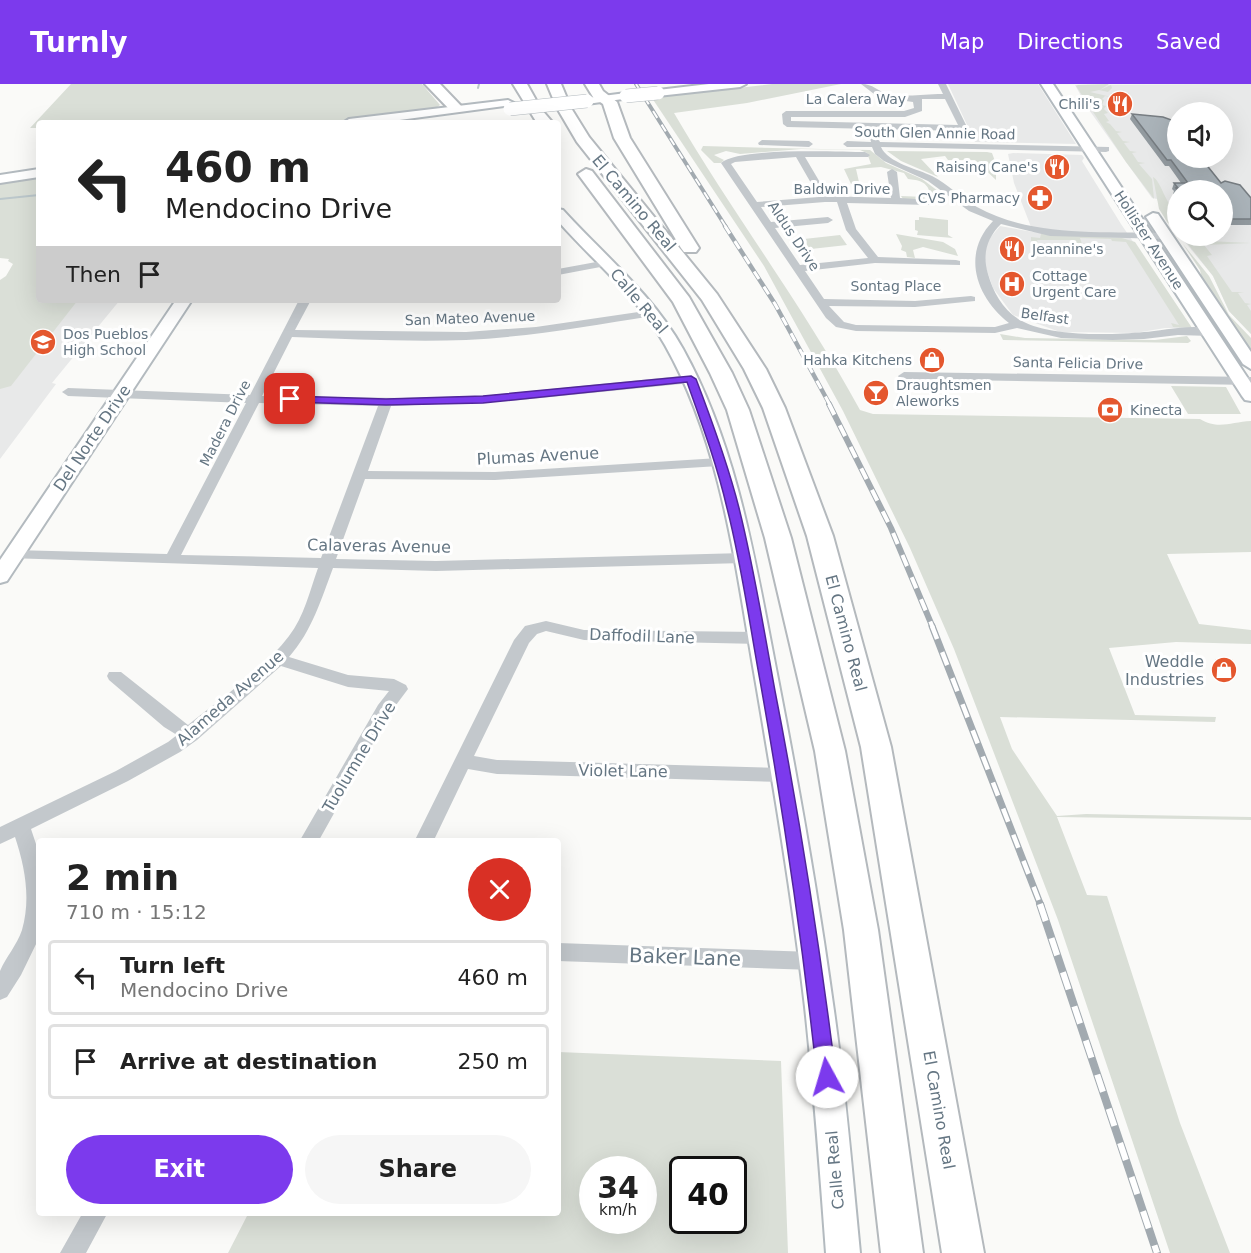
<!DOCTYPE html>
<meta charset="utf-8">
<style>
:root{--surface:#fff;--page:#f6f6f6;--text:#222;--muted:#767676;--line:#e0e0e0;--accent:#7c3aed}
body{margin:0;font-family:"DejaVu Sans",sans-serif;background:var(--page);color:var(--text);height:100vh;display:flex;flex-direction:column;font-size:22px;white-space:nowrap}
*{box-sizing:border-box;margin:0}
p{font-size:20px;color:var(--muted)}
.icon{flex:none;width:33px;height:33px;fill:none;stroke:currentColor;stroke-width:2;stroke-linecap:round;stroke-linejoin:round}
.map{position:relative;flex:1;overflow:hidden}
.panel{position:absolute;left:36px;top:754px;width:525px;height:378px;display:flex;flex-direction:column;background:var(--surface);border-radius:6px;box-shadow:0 6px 24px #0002}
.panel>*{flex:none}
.top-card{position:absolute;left:36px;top:36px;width:525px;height:183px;border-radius:6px;box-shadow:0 6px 24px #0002;background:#fff;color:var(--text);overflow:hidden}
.buttons{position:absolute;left:1167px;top:18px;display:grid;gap:12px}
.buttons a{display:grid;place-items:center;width:66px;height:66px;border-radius:50%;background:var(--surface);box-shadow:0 6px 24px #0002;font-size:30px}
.speed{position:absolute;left:579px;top:1072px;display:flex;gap:12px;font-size:30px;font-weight:700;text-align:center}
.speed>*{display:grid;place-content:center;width:78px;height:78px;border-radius:50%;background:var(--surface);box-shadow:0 6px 24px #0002;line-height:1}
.speed small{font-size:15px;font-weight:400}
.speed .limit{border:3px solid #111;border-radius:9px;background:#fff;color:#111}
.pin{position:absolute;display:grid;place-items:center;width:51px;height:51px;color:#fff;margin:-26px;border-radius:12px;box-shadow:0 3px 9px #0006}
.me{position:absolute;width:66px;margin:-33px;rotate:354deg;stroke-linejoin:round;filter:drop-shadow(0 0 4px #0008)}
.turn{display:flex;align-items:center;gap:21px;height:126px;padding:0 30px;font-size:27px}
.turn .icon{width:78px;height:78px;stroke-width:2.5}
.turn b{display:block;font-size:42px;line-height:51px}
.then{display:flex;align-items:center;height:57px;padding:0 30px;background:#0003;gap:12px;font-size:22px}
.round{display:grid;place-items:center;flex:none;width:63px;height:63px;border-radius:32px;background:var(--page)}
.summary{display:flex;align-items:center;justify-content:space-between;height:102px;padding:0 30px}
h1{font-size:36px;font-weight:800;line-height:45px}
.button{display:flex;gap:12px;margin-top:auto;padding:12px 30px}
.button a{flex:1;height:69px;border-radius:36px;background:var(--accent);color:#fff;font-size:24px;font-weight:800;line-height:69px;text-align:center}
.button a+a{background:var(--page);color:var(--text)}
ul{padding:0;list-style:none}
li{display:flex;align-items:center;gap:18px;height:75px;margin:0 12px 9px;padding:0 18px;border:3px solid var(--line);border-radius:6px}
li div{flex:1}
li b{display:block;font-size:22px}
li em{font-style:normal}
header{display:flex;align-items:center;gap:36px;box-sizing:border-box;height:84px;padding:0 30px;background:var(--accent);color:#fff}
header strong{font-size:28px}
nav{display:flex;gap:33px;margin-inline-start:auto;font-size:21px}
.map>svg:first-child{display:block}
.built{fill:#e8e9e9;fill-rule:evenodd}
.green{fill:#dadfd7;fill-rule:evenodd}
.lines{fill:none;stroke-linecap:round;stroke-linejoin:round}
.stream{stroke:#bbc7cb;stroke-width:2}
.secondary-casing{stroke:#b3babf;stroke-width:4}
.highway-casing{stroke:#b4b9bd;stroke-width:4}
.street{fill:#c3c8cc;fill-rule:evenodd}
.secondary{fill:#fff;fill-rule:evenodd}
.highway{fill:#fff;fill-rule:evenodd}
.rail-far4-casing{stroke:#a2aab0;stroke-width:4}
.rail-far3-casing{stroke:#a2aab0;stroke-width:4.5}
.rail-far2-casing{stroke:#a2aab0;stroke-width:6}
.rail-far1-casing{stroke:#a2aab0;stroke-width:7}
.rail-casing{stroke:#a2aab0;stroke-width:8}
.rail-far4{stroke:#fff;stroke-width:2;stroke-dasharray:8;stroke-linecap:butt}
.rail-far3{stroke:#fff;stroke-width:3;stroke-dasharray:9;stroke-linecap:butt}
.rail-far2{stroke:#fff;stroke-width:4;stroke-dasharray:12;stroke-linecap:butt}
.rail-far1{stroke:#fff;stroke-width:4.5;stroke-dasharray:14;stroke-linecap:butt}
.rail{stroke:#fff;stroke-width:6;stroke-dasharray:18;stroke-linecap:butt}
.secondary-bridge-casing{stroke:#b3babf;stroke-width:14;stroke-linecap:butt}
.secondary-bridge{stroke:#fff;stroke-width:13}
.wall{fill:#929a9f}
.shaded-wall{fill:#777d82}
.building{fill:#aab3b9;stroke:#777d82;stroke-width:1.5}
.route{fill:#7c3aed;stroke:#51269a;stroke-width:1.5}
.labels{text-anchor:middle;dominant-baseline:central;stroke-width:6;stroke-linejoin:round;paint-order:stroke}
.far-street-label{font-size:14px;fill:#657683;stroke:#fff}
.far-poi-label{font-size:14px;fill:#657683;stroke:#fff;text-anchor:start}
.street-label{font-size:16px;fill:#657683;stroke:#fff}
.poi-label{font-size:16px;fill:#657683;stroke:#fff;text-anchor:end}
.near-street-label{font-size:20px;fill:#657683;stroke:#fff}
</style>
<header>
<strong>Turnly</strong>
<nav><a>Map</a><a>Directions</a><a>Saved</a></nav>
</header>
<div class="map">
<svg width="1251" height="1169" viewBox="0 0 1251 1169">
<rect width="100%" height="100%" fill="#fafaf8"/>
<path class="built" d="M948,0H1038L1076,60L975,58Z
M1215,0H1251V250L1229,227L1213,192L1180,152H1222V106H1178L1177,149L1166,137L1157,115L1152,114L1126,78L1087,23L1075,1ZM1178,28H1222V74H1178Z
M1013,69L1082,71L1084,74L1082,77L1121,140L1192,244H1165L1135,249L1060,248L1013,231L993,204L986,184L984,167L990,154L1000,142L1033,148L1014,99L1008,70Z
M0,208L39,216H120L52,299L56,300L0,375Z"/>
<path class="green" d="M71,0H422L440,21L435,25L338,39H39V44H30Z
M772,0H841L747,19L674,29C733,130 804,223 860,326L873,330L1200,335C1218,346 1231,338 1251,337V468L1167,470L1199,540L1251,546V560L1176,558L1109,564L1135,631L1216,633L1215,638L1000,633L1012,665L1057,732L1086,730L1251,733V736L1057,733L1087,811L1107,812L1180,1039L1230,1169H1170L1058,836L954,565L910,464L843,327L764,182L652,14Z
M1109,0L1100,6L1111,1L1112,4L1108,8L1099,6L1090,8L1120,15L1105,12L1102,15L1104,16L1102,21L1106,22L1104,25L1108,29L1104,30L1109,37L1106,38L1110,40L1116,47L1122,48L1117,49L1123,57L1130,58L1124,59L1130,67L1137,68L1132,69L1138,78L1145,79L1139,80L1152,95L1154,115L1126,78L1076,2L1078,1H1075Z
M703,62L773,64L870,66L886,79L922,95L942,110L927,115H903L901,112L926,113L930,109C927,97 918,96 908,95L904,89L881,83L856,85L859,98L851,100L844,85L871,80L867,69L860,66L801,65L740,70L726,67L714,71L724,76L721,79H714L701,66Z
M887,67L987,68L992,69L996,80V96L975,76H948L945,72L921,75L938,93L901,77Z
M39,93V216H78L11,302L0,305V196L6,192L13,180L8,177L9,175L0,174V98Z
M1153,93C1161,97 1165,119 1177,130V140L1168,139L1159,125Z
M919,133L948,136V151L953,154L917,151L918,147L915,146V136H919Z
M896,150L943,158L955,165L958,172L923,163L913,166L915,174L907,173L906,168L901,166L902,162Z
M1041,150L1122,154L1135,158L1192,244L1173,243L1171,239L1179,241L1126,158L1112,157L1111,155L1080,154L1082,160H1075L1073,156H1037L1038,159L1031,157V153L1040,154Z
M840,151L847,161L802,166L795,156Z
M1207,157L1251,159L1204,161L1212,171L1207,172L1232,208H1244L1238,209L1245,219L1251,220L1247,221L1251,227V250L1229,227L1213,192L1187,159Z
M1183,160L1209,192L1229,231L1251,254V266L1202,195L1200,186Z
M1000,250L1025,254L1155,256L1187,252L1191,257L1188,259L1003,256Z
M1171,302L1226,303L1241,330H1188Z
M558,968L781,977L788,1169H228L248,1130H558ZM592,1086H644V1137H592ZM682,1086H734V1137H682Z"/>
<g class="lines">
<path class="stream" d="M478,4L479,0
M0,115L39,111"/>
<g class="secondary-casing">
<path id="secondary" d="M709,0H746L740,3L658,12L652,9L658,6Z
M1041,0H1053L1251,299V317L1245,316L1242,312Z
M626,9L630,10V14L587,20L581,17L587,14Z
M508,16L514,19L512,21L377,39H343L349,35Z
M39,85V93L0,99V91Z
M558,125L563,126C604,171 653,211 683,265C739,366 756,483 778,595C799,703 818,811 833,920C845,1002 852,1086 860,1169H826C820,1087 814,1005 805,923C792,811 773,699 754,588C735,478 721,360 665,261C638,213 594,178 558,137Z
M1153,129L1158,130L1251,268V285L1243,280L1146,133Z
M176,216H192L7,497L0,499V476Z"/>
</g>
<g class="highway-casing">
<path id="highway" d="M425,0H440L463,24L461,27H451Z
M513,0H527L541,25L553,39H537Z
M547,0H561L571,24L589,53L717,210L766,285L785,324L833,452L891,663L984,1169H942L861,663L807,452L763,324L744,285L702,216L577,58L557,24Z
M585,0H599L603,7L617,18L630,54L699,164L696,168H684L681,164L614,54L603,20L593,13Z
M586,85L592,87L689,213L732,289L749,326L791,454L845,667L878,846L923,1169H881L844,846L815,667L765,454L727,326L710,289L673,218L578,90Z"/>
</g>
<path class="street" d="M861,0C874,0 876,7 887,9C908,14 921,10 943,10L938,0H946L967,43L962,47L787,43L783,40L782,30L786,27H904L914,24L913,18L878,13ZM922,15H945L958,41L791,37V33H905L922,27Z
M874,51L877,52L880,58L1109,63V67L1106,68L881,63C888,79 918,85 932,92C948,100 961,114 977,123C1033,154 1103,147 1165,149L1170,152L1165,155L1050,152L1001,140C987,154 982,170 988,190C993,208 1004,228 1022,237C1051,253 1111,251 1144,248C1161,247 1203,237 1216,248L1210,252L1178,251L1144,255L1112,256L1061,254L1017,244L995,249L856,247L836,243L826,234L721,79C739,63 838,68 865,68L870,71L868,73H805L828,112L891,114L887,88L892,85L897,88L900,114L932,116V120L929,121L847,119L856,145L878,173L956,176L960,177V181L875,179L805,187L824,215L915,217L971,212L975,213V217L915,223L829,222L844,238L856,241L995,243L1009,239C976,213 961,170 993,137L969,127L928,97L884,77L875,70L872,63H847L843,60L847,57L871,58L870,54ZM796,73L819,113L757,118L731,80L735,78ZM825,118H837L846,146L868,174L800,181L775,144L828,139L833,136L828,133L771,138L761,123Z
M762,56L809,57L813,60L809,63L759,61L758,59Z
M607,176L612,179L611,181L558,191V185Z
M299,216H311L295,246L466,248L536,243L652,226L658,229L652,232C590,242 528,253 466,256C408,258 350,255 292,253L262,312L402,314L480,312L691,291L697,295L691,299L511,317L391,322L368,387L495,388L719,374L726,378L719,382L495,396L365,395L336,475L436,477L744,469L751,474L744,479L436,487L333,484C321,516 312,547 289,573L348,591L394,595L406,601L408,605L390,629L318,758H299L378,621L389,607L348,603L281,582L197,656L180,668L128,697L31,745L39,769V854L21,891L7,913L0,916C0,907 0,895 0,887C6,873 17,861 22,846C31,815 25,783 15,753L0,760V743L116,687L168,658L177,651L164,643L109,596L107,592L109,588H121L188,641C220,615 265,584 289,552C304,533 310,506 318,484L8,474L6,471L8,468L13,466L167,470L246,319L68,312L62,308L68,304L250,311ZM259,319L378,322L321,474L181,471Z
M904,288L1251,293V301L900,295L898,292Z
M546,537L584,546L759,548L765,550L767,554L765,558L759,560L584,556L546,547L537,550L529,559L474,672L497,676L784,684L790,686L793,691L790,696L784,698L497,690L468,685L433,758H414L514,556L525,542Z
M558,859L813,868L820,871L823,877L820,883L813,886L558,877Z
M82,1130H107L86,1169H60Z"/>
<use href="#secondary" class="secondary"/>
<use href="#highway" class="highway"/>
<g class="rail-far4-casing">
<path id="rail-far4" d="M636,0L726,143"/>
</g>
<g class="rail-far3-casing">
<path id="rail-far3" d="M725,142L775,220L830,321"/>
</g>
<g class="rail-far2-casing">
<path id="rail-far2" d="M829,320L891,444L933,544"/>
</g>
<g class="rail-far1-casing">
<path id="rail-far1" d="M932,542L1041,822"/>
</g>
<g class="rail-casing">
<path id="rail" d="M1040,820L1157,1169"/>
</g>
<use href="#rail-far4" class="rail-far4"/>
<use href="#rail-far3" class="rail-far3"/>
<use href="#rail-far2" class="rail-far2"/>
<use href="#rail-far1" class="rail-far1"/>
<use href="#rail" class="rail"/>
<g class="secondary-bridge-casing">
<path id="secondary-bridge" d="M626,12L658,9
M510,25L587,17"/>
</g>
<use href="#secondary-bridge" class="secondary-bridge"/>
</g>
<path class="wall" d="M1132,30L1178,74H1210L1204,77L1221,99L1251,114V141H1222V106H1178V115L1173,110L1174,107L1172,105L1174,99H1181L1169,82H1165L1130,35Z"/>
<path class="shaded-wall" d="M1202,74H1210L1199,80Z"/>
<path class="building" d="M1132,30L1163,33L1177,38L1178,74H1202H1201L1221,99L1225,97L1240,101L1251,114V135H1222V106L1178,107L1176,104H1178L1174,99H1188L1171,76H1167Z"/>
<path class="route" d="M691,292L696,295C712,337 728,380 739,424C754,484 764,546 775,607C800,735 820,864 836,993L833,1000L827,1002L820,1000L817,993C803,862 784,732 761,602C750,543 742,482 727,424C717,381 702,340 687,298L483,319L386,321L290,318L285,315L290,312L386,315L483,312Z"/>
<defs>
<g id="restaurant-disc" transform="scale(1.35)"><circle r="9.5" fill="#e4572e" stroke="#fff"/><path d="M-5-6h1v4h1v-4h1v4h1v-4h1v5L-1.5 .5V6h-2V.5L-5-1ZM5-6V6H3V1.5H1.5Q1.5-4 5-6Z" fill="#fff"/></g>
<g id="pharmacy-disc" transform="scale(1.35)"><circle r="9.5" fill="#e4572e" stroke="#fff"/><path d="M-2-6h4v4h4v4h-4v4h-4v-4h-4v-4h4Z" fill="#fff"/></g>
<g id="hospital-disc" transform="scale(1.35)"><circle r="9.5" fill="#e4572e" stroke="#fff"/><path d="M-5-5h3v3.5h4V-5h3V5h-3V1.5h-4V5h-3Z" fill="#fff"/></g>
<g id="school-disc" transform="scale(1.35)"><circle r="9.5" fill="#e4572e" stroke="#fff"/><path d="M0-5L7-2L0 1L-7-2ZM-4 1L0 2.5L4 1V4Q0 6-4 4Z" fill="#fff"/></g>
<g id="shop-disc" transform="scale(1.35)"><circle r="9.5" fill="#e4572e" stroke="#fff"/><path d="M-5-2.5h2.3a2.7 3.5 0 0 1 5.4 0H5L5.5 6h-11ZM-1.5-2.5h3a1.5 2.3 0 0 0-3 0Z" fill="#fff"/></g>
<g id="bar-disc" transform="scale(1.35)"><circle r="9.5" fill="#e4572e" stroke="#fff"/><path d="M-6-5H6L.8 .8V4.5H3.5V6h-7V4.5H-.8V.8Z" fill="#fff"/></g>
<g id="bank-disc" transform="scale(1.35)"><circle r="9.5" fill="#e4572e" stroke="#fff"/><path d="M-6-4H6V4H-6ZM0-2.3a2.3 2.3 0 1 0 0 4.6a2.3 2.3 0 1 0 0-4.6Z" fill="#fff"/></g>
</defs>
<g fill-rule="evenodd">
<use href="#restaurant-disc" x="1120" y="20"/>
<use href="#restaurant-disc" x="1057" y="83"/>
<use href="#pharmacy-disc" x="1040" y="114"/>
<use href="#restaurant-disc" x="1012" y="165"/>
<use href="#hospital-disc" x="1012" y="200"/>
<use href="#school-disc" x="43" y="258"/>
<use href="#shop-disc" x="932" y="276"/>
<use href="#bar-disc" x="876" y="309"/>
<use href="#bank-disc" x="1110" y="326"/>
<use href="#shop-disc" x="1224" y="586"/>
</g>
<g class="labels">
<g class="far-street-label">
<text x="856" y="15">La Calera Way</text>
<text transform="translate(935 49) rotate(1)">South Glen Annie Road</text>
<text x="842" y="105">Baldwin Drive</text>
<text transform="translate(794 152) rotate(56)">Aldus Drive</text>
<text transform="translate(1149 156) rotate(57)">Hollister Avenue</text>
<text x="896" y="202">Sontag Place</text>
<text transform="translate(1045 232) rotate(8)">Belfast</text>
<text transform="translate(470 234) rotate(-2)">San Mateo Avenue</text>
<text transform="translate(1078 279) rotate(1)">Santa Felicia Drive</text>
<text transform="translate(225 339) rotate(-63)">Madera Drive</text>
</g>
<g class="far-poi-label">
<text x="1100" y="20" text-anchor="end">Chili's</text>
<text x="1038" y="83" text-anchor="end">Raising Cane's</text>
<text x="1020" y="114" text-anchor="end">CVS Pharmacy</text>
<text x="1032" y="165">Jeannine's</text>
<text x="1032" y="192">Cottage<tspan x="1032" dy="16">Urgent Care</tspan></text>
<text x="63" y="250">Dos Pueblos<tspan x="63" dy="16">High School</tspan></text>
<text x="912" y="276" text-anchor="end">Hahka Kitchens</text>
<text x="896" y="301">Draughtsmen<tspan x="896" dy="16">Aleworks</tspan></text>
<text x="1130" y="326">Kinecta</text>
</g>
<g class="street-label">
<text transform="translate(634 119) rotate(50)">El Camino Real</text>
<text transform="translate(639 217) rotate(50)">Calle Real</text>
<text transform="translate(92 354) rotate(-56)">Del Norte Drive</text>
<text transform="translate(538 372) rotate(-3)">Plumas Avenue</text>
<text transform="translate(379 462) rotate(1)">Calaveras Avenue</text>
<text transform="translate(846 549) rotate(75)">El Camino Real</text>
<text transform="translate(642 552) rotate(2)">Daffodil Lane</text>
<text transform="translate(230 614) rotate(-41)">Alameda Avenue</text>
<text transform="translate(359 673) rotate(-59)">Tuolumne Drive</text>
<text transform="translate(623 687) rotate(1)">Violet Lane</text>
<text transform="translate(939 1026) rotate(80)">El Camino Real</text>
<text transform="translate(835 1086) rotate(-95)">Calle Real</text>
</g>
<g class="poi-label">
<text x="1204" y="577">Weddle<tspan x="1204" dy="18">Industries</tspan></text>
</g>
<g class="near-street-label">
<text transform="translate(685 873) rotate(2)">Baker Lane</text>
</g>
</g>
</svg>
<div class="buttons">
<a><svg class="icon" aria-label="sound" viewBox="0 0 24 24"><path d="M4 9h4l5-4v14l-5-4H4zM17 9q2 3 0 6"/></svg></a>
<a><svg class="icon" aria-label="search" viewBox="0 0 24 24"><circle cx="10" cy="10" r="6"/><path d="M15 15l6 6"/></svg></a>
</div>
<div class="speed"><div>34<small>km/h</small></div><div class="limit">40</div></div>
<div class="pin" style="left:290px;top:315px;background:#d93025"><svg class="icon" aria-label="arrive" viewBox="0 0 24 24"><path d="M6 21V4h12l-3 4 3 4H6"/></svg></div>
<svg class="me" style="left:827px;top:993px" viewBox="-20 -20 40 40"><circle r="19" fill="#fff"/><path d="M0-13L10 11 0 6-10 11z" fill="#7c3aed"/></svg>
<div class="top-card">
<div class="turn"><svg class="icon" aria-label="left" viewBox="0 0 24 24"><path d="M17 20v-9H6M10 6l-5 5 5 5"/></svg><div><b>460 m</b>Mendocino Drive</div></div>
<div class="then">Then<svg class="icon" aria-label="arrive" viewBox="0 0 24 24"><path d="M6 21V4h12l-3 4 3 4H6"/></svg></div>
</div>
<section class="panel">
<div class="summary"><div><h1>2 min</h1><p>710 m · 15:12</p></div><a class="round" style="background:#d93025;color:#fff"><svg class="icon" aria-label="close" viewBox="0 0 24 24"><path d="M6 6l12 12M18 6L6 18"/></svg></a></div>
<ul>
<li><svg class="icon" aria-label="left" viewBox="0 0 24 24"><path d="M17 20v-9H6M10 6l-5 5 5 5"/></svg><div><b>Turn left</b><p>Mendocino Drive</p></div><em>460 m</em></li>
<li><svg class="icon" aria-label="arrive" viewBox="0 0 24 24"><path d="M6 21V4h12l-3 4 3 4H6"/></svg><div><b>Arrive at destination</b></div><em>250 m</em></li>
</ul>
<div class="button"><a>Exit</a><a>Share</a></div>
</section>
</div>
